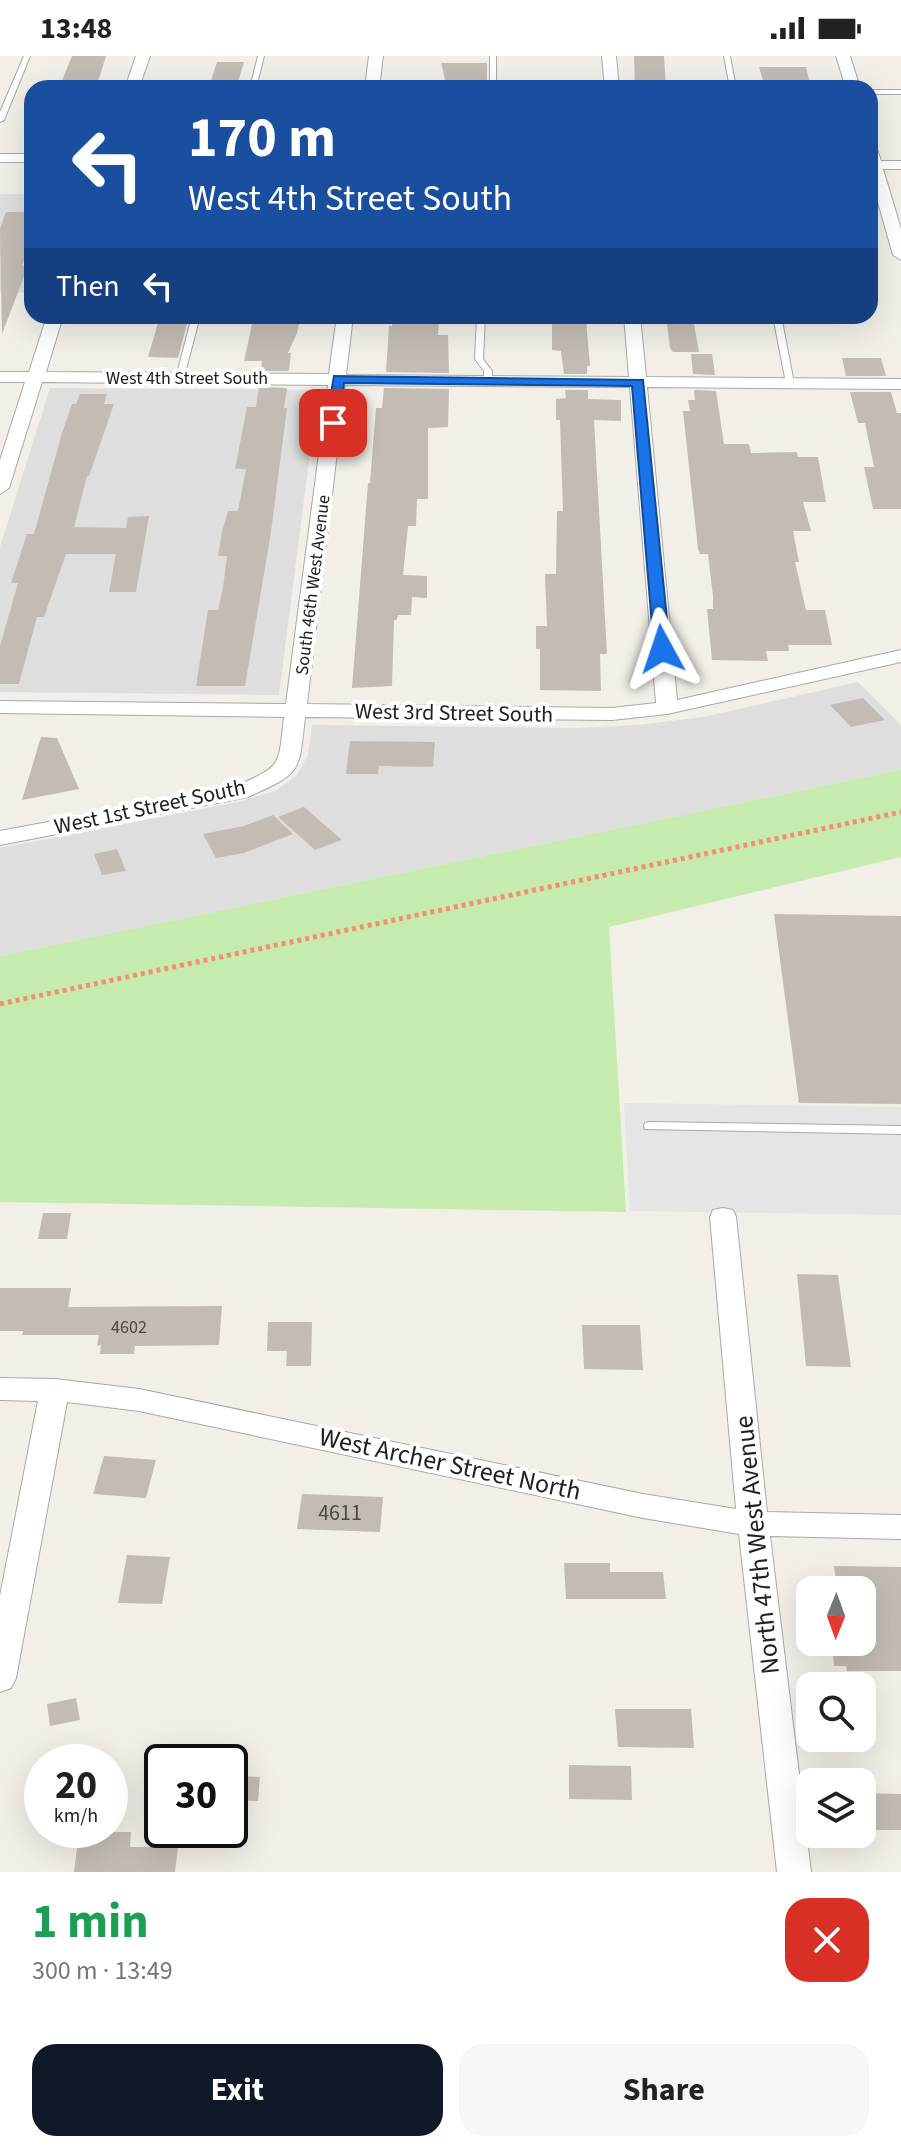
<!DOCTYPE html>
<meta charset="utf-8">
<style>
:root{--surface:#fff;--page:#f6f6f6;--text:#222;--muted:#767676;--accent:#111827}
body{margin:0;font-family:"Source Sans 3",sans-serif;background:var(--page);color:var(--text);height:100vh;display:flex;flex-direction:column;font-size:30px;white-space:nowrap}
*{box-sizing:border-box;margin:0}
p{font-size:26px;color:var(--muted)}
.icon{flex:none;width:44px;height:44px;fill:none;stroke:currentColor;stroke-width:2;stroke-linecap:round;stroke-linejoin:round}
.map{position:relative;height:1816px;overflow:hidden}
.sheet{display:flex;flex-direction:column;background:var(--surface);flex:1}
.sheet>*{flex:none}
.guide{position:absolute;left:24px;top:24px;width:854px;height:244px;border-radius:24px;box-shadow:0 8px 32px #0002;background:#1a4fa0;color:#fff;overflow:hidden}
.needle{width:52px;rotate:181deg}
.tools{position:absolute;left:796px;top:1520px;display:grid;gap:16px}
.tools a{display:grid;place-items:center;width:80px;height:80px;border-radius:16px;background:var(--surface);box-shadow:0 8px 32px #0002;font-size:40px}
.speed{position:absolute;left:24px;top:1688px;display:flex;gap:16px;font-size:40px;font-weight:700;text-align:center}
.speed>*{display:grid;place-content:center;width:104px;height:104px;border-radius:50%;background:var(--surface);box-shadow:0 8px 32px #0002;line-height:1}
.speed small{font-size:20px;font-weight:400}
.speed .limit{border:4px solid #111;border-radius:12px;background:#fff;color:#111}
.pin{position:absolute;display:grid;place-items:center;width:68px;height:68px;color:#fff;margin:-34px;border-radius:16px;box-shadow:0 4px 12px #0006}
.me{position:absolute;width:88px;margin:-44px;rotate:355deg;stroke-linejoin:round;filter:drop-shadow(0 0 6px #0008)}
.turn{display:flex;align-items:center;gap:28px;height:168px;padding:0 32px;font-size:36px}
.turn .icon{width:104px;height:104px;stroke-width:2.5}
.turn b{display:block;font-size:56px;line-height:68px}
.then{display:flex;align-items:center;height:76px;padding:0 32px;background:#0003;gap:16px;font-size:30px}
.round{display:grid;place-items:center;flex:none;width:84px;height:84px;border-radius:24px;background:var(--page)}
.headline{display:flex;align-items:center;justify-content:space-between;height:136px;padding:0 32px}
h1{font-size:48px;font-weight:700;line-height:60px;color:#1e9e55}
.primary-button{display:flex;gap:16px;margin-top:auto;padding:16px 32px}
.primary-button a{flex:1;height:92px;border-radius:24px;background:var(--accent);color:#fff;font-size:32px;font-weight:700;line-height:92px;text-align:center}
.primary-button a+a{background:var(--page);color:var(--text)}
.status{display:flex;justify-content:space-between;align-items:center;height:56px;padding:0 40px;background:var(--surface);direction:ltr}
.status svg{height:22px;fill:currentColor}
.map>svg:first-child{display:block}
.residential{fill:#dfdede}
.grass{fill:#c6ebae}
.parking{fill:#e5e5e5}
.building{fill:#c2bcb4}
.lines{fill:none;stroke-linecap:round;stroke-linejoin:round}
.service-casing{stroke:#a8a8a8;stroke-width:2}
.minor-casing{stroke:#a8a8a8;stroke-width:2}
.path{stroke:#fa8c70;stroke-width:5;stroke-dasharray:4 4;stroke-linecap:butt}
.service{fill:#fff;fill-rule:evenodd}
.minor{fill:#fff;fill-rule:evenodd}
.route{fill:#1a73e8;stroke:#114b97;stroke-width:2}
.labels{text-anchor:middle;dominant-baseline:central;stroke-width:8;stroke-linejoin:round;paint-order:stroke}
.far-street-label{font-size:18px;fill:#212121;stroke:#fff}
.number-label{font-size:18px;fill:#494846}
.street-label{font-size:22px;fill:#212121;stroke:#fff}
.near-number-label{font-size:22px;fill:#494846}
.near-street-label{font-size:26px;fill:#212121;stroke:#fff}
</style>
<div class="status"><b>13:48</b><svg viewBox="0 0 49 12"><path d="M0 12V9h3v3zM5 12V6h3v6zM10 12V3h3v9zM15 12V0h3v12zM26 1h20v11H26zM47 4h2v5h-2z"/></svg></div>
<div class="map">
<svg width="901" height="1816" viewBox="0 0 901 1816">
<rect width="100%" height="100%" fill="#f1efe8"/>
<path class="residential" d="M0,138H32V237L0,236Z
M50,332L318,334L279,639L0,636V491Z
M858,626L901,669V714L0,900V792L238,746L275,735L296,720L308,699L312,669L577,672L638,669L703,661Z"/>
<path class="grass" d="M901,714V801L609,871L626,1156L0,1146V900Z"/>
<path class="parking" d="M624,1047L901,1051V1159L630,1155Z"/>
<path class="building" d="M72,0H106L96,32H59Z
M634,0H664L666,32H635Z
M217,6H244L237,29L210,28Z
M441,7H487V32H447Z
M759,11H806L811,32H765Z
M6,156H32V183L22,210H28L2,278L0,173Z
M160,260H189L178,302L148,301Z
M261,260H295L294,263H300L297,277L288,297H291L289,315H261L262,305H244L253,264H260Z
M393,262L439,263L438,279H448L449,317L386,316L389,270H392Z
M552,264H586L590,310H587V318H564L561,295L552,294Z
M667,268H694L699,296H673L670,292Z
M691,298H712L715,319L693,318Z
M842,302H881L886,320H846Z
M259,331L287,332L284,352H287L271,476L245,630H196L208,554H218L223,532L227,500H218L222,476L228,455H238L246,413H235L247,351H256Z
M384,332L449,333L448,371L428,372V443H417L416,470H408L403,519L427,520V542L412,541L411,559H398L397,564H394L392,630L352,632L368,427H370L376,352H382Z
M565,334H588V343L621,344V365L594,364L607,598H600L601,635L540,634V593H536V570H547L545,518H556L557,455H563L560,364H556V343L566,342Z
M694,334L716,335L724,388H749L751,397L797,396L798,401H818L826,446H803L811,475H793L799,506H795L806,554H825L832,589H788L789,595H766L768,605L712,604L707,553H713V540L708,498H700L698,493L683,355H690L688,344H695Z
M850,336H891L897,357H901V453H873L864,411H874L865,367H858Z
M80,338H107L104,348H114L89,420H87L74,471L126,472L128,461L149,460L136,536H109L116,498H66L44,561H37L19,628H0V590L18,527H11L27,478H34L62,377L72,348H76Z
M863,642L885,664L851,671L830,649Z
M41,681L57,682L79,733L22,744Z
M350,685L435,686L433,711L379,710L378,718H346Z
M304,751L342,784L315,794L278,761Z
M273,759L293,778L244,797L216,802L203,778L244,770Z
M117,793L126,815L102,819L94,798Z
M774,858L901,860V1048L799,1047Z
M43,1157H71L67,1183H38Z
M797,1218L838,1219L851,1311L806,1310Z
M0,1232H71L68,1251L222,1250L219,1289L135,1290L134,1298H100L101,1289L97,1290L99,1279H22L23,1275H0Z
M268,1266H312L311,1310H286L287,1295H267Z
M582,1269H640L643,1314L584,1313Z
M104,1400L156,1404L146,1442L93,1438Z
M302,1438L383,1441L380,1476L297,1473Z
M127,1499L170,1501L162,1548L118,1547Z
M564,1507H610V1516H663L666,1543H566Z
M834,1510L901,1511V1615H847L846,1610H834L832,1586H862V1534H837Z
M76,1642L80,1664L50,1670L47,1648Z
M615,1653H691L694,1692L618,1691Z
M569,1709L631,1710L632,1744L569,1743Z
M230,1720L260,1721L258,1745L230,1744Z
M862,1737L901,1738V1774H862Z
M79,1776H131L130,1791H178L175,1816H74Z"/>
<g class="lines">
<g class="service-casing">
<path id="service" d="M24,0H30L4,64L0,66V56Z
M258,0H264L256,32H250Z
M490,0H496V32H490Z
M724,0H730L736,32H730Z
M870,34H901V38H870Z
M192,260H200L184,321L180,324L176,321Z
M477,260H485L483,303L492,315V325L488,328L484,325V315L475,303Z
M773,260H781L794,327L793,329L786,327Z
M650,1066L901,1070V1078L645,1073L644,1070L645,1067Z"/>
</g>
<g class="minor-casing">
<path id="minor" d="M136,0H150L139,32H125Z
M369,0H383L379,32H365Z
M602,0H616L619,32H605Z
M836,0H850L860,32H846Z
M870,89L877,93L881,105H901V113H883L901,173V204L893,199L870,118Z
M0,98H32V106H0Z
M47,260H63L46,316L329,318L337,260H353L346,319L629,321L624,260H640L646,321L901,323V333L647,331L677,644L901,594V606L667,658L612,664L305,661C299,718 301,717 248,741L0,789V775L234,731C283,709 278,712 284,661L0,657V645L286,648L328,329L42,326L9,432L0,438V404L25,326H0V316H29ZM345,329L630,331L656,647L612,652L307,648Z
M723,1152L733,1154L736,1161L767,1456L901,1459V1483L770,1480L811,1816H777L739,1478L643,1462L139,1355L67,1346L16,1622L11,1632L0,1636V1540L38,1345L0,1344V1322L55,1323L139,1333L643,1438L736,1453L710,1161L713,1154Z"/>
</g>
<path class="path" d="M0,948L901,756"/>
<use href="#service" class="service"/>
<use href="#minor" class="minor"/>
</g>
<path class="route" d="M334,320L643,324L670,593L667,596L662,598L654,593L632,330L344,327L340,367L333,371L326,367Z"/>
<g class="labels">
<g class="far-street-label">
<text x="187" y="322">West 4th Street South</text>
<text transform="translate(313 529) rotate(-83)">South 46th West Avenue</text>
</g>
<g class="number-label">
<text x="129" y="1271">4602</text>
</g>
<g class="street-label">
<text transform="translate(454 657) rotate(1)">West 3rd Street South</text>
<text transform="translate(150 751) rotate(-12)">West 1st Street South</text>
</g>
<g class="near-number-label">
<text x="340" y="1457">4611</text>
</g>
<g class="near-street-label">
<text transform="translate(450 1408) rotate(12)">West Archer Street North</text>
<text transform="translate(757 1489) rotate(-96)">North 47th West Avenue</text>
</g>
</g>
</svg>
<div class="tools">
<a><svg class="needle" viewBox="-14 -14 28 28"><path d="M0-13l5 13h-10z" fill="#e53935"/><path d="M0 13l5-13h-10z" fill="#767676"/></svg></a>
<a><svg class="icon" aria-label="search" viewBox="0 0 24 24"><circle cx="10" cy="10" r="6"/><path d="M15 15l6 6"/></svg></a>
<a><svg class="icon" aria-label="layers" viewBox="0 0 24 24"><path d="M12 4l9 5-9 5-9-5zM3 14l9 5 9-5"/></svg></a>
</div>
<div class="speed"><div>20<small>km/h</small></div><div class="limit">30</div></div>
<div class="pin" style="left:333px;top:367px;background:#d93025"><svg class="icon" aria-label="arrive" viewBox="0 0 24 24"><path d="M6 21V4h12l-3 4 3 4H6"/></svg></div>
<svg class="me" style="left:662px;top:593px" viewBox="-20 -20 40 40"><path d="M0-17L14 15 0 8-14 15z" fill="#1a73e8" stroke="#fff" stroke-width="4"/></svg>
<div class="guide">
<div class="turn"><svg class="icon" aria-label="left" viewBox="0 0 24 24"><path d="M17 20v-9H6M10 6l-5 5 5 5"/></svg><div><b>170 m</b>West 4th Street South</div></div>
<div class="then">Then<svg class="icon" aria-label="left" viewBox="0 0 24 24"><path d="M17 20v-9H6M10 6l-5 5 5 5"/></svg></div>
</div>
</div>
<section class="sheet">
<div class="headline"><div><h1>1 min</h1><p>300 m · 13:49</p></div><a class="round" style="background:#d93025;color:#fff"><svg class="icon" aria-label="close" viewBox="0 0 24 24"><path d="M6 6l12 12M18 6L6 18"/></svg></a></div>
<div class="primary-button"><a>Exit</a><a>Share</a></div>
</section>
